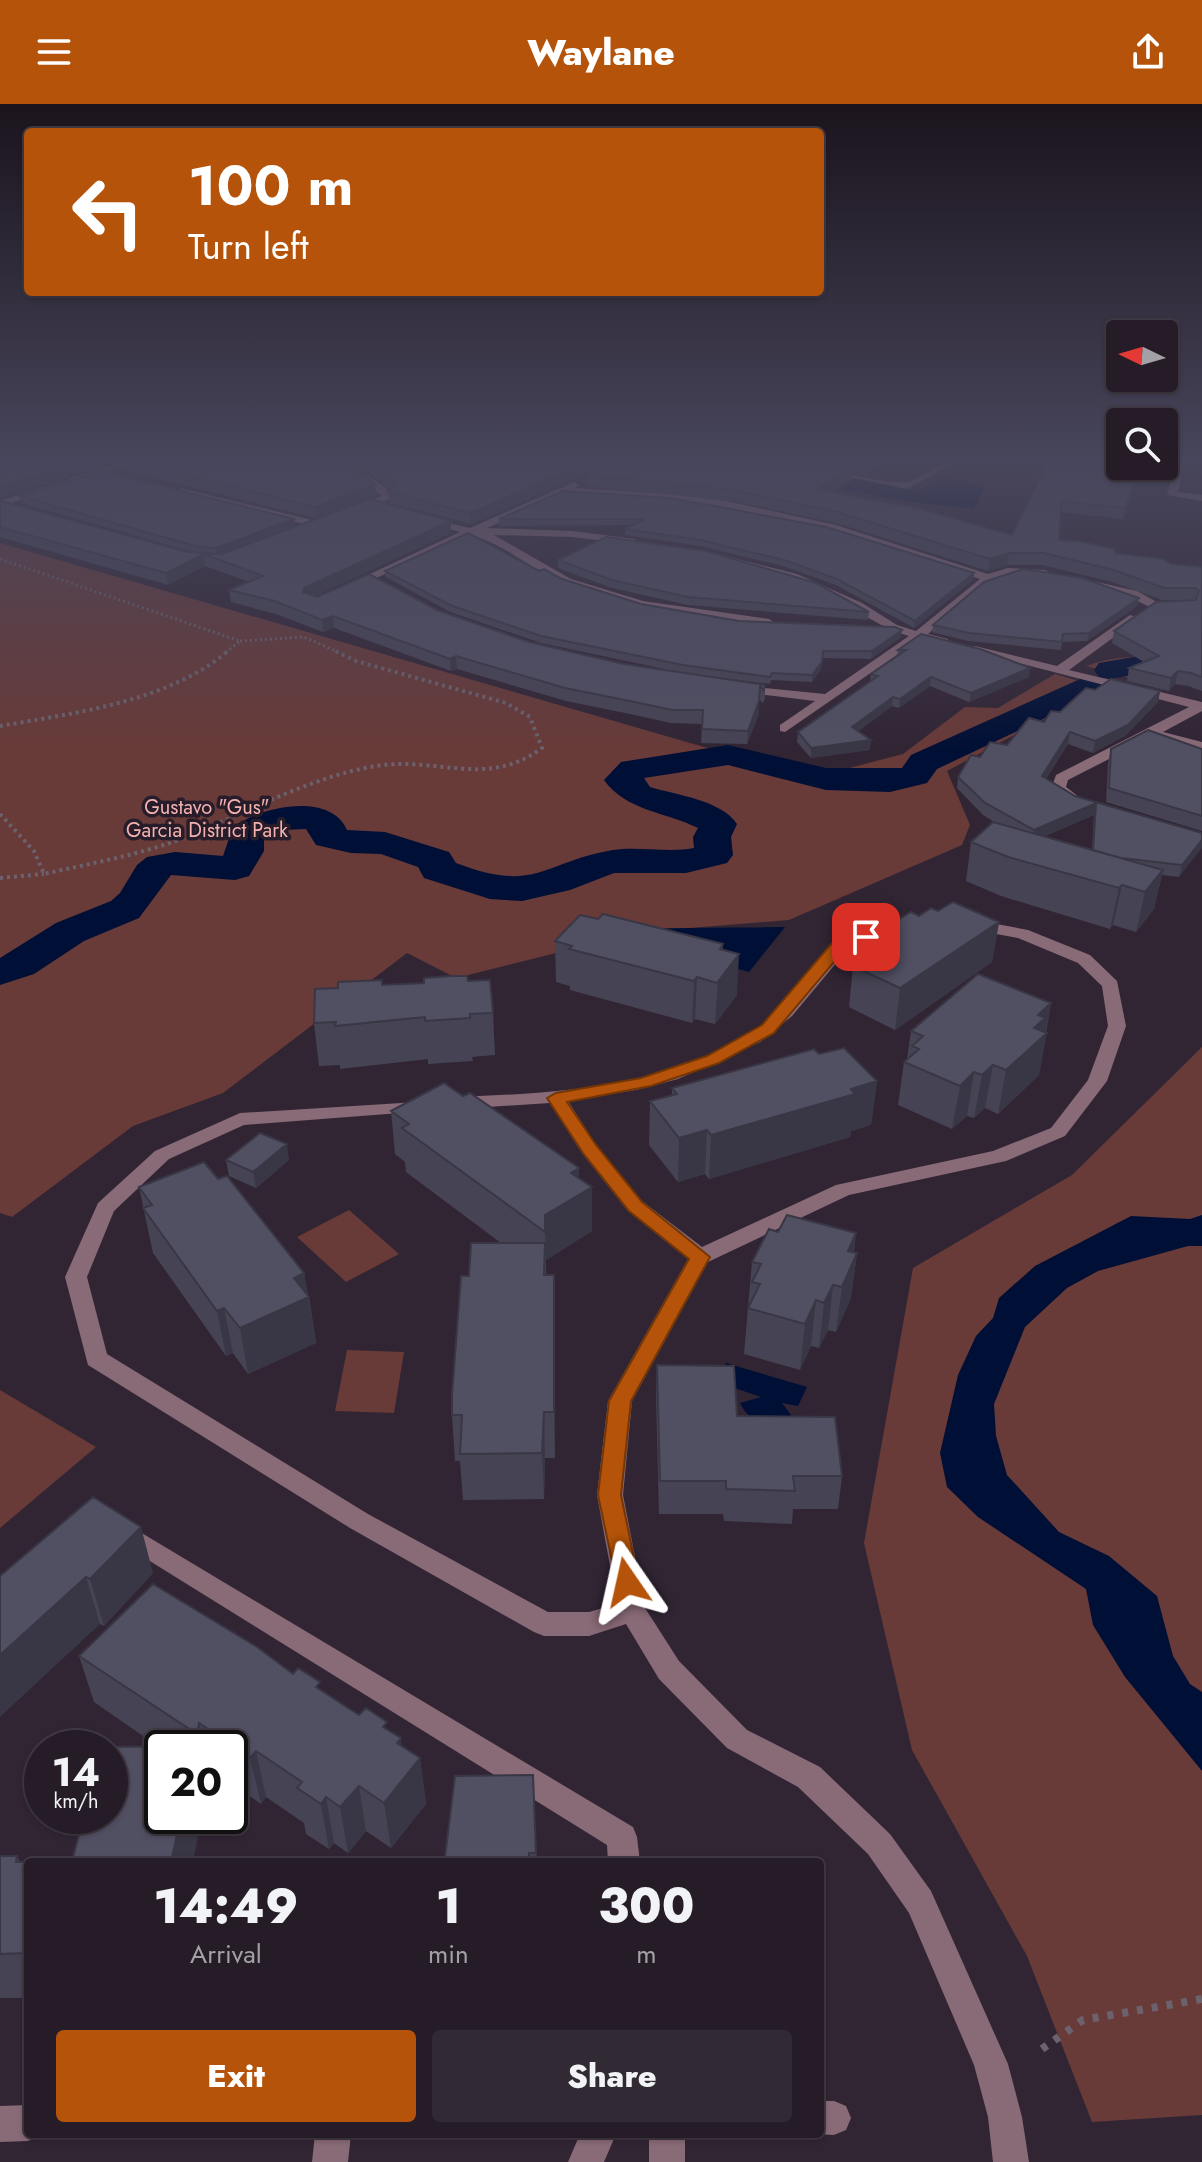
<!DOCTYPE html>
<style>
:root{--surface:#251c27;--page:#312933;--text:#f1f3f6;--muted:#a3a1a7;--line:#423a44;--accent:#b45309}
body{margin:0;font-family:Jost,sans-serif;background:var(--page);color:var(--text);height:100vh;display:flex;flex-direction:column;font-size:30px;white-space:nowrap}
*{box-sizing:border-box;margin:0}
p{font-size:26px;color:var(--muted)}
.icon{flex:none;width:44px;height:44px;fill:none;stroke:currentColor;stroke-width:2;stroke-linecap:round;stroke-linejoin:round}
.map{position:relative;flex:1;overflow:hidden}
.details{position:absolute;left:24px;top:1754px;width:800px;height:280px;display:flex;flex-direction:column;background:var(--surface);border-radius:8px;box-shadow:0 2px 6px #0004,0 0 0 2px var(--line)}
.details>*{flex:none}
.hud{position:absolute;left:24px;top:24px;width:800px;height:168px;border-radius:8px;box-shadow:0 2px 6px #0004,0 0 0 2px var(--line);background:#b45309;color:#fff;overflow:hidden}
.needle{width:52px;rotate:275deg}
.buttons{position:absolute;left:1106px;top:216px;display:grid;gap:16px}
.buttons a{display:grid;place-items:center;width:72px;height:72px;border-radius:8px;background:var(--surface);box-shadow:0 2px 6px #0004,0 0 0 2px var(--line);font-size:40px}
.speed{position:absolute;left:24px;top:1626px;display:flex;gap:16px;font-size:40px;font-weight:700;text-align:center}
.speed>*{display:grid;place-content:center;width:104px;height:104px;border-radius:50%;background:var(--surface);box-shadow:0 2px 6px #0004,0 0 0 2px var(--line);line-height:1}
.speed small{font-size:20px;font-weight:400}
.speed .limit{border:4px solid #111;border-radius:12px;background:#fff;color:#111}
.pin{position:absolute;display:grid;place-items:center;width:68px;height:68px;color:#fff;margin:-34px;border-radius:16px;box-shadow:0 4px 12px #0006}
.me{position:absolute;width:88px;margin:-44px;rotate:349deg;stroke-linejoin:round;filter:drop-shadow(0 0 6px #0008)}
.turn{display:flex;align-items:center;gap:28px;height:168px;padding:0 32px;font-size:36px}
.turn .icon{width:104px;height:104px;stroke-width:2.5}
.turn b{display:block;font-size:56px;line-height:68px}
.eta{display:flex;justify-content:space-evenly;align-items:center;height:136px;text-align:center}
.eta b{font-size:48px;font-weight:800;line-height:56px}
.primary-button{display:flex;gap:16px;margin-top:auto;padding:16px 32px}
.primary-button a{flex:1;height:92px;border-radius:8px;background:var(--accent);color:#fff;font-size:32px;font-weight:800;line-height:92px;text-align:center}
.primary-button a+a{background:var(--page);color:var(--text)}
header{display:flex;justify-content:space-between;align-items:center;height:104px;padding:0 32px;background:var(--accent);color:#fff;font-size:36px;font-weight:800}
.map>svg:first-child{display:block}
.green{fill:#683a38}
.water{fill:#000f35}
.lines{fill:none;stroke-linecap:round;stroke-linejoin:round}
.river{fill:#000f35;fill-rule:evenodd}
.path-far2{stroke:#6c626e;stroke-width:3;stroke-dasharray:2 3;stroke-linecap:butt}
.path-far1{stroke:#6c626e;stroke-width:4;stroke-dasharray:3 4;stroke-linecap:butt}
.path{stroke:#6c626e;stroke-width:8;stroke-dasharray:6 9;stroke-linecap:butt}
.minor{fill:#896a77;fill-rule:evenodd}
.wall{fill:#464454;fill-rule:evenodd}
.shaded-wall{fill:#393745}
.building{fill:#514f62;stroke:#393745;stroke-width:2}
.route{fill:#b45309;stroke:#753606;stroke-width:2}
.labels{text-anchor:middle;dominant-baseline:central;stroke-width:7;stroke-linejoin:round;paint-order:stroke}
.far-park-label{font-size:20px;fill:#f4b2af;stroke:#271c2a}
</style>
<header><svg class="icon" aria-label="menu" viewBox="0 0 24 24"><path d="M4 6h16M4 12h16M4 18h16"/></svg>Waylane<svg class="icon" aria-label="share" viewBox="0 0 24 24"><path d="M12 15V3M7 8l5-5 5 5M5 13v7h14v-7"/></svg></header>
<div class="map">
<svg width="1202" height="2058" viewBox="0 0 1202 2058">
<rect width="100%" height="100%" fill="#312534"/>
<path class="green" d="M0,439L811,674L903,650L965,603L998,604L1055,570L1102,584L947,667L970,721L962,741L789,816L640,828L456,874L407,849L223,989L133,1022L12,1113L0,1109Z
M1179,547L1129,574L1086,562C1118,550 1146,554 1179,547Z
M1202,943V2011L1092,2018L1027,1852L912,1646L864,1439L913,1164L1072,1071Z
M349,1106L399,1150L346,1178L297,1133Z
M347,1246L404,1248L394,1309L335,1307Z
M0,1286L96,1343L0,1424Z"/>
<path class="water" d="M778,360L918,387L941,374L986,382L974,405L902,397L761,369Z
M785,823L749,868L599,825Z
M1202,1111V1142H1188L1098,1167L1067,1184L1025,1223L994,1300L996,1332L1007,1371L1059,1428L1109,1452L1157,1492L1173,1552L1190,1580L1202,1588V1667L1125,1573L1093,1521L1086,1485L978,1413L947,1383L940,1349L958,1271L976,1232L993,1214L999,1194L1035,1162L1131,1112L1190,1115Z
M726,1259L807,1283L798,1302L782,1299L794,1315C770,1319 752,1324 740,1299L761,1293L717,1278Z"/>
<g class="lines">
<path class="river" d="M1202,541V559L1110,575L1099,573L1094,566L1099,559L1110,557Z
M1089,571L1100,574L1105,581L1100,588L937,665L927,679L890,688L826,686L728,661L644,674L650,683C676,691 721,696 737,720L731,733L733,751L727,759L686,769H614L570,786L522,797L490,795L424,774L418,763L381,750L351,749L316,741L306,725L283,726L264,735V747L249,772L235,776L171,771L139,814L84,837L34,870L0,881V854L56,819L111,797L120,789L137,761L147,753L175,748L223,752L233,723C260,703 330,687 347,726L385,728L449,748L456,759C537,790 542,758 613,746C640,742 667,749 694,744L693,733L698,724C666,708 626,707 604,676L621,658L728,641L826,664H902L911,651Z"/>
<path class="path-far2" d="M0,455L240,537L225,549
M240,537L304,533L340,549"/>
<path class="path-far1" d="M0,622C74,609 168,598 228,547
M0,710L34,747L44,770C92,759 140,751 186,733C248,708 310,673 376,662C436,652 487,685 542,644L530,613L506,599L356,557L335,547
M0,774L44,770"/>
<path class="path" d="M1042,1945L1083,1916L1202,1895"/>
<path class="minor" d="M122,358H138L11,399L31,406V410L4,405L0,397Z
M298,358C333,358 371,365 394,393L359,409H351V405L382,392L357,374Z
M776,358C819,358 863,378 903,378C921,378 935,358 955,358L907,385Z
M1176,358H1186L1178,388L1202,391V397L1167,391Z
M574,378L579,381L575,384L672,390L726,397L836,421L988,470L1008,464L1045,466L1051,469C1039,477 1022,468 1008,471C983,475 948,513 928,530L948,535V541L920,535L785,628L780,627V621L815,597L741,588L736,587V581L825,590L909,532C882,525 862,508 837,497C796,478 757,465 714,453V449L797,470L862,499L897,521L916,527L980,475L829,425L726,403L672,396L563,390L487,424L572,427L635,435V439L631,440L572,433L494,431L571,475L643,497L769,515L775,519L769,523C700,512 629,507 564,480C532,466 506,441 471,431L352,485L342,483L460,428L421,417V413L470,424Z
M180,384L324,419L325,421L320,424L176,389Z
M1088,476L1137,487L1166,503L1156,506L1129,493L1084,481L1082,479Z
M1130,511L1140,514L1069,566L1202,598V607L1163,628L1202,638V646L1152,633L1068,676L1066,683L1083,696L1076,700L1051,685L1056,671L1189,603L969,546L975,542L1057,562Z
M970,815L1028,826L1090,851L1117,877L1126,922L1107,977L1065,1032L1006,1057L849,1091L708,1158L632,1297L623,1391L645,1504L679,1557L747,1626L820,1663L890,1730L931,1787L1008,1960L1022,2013L1029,2058H993L988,2013L974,1961L909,1809L868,1750L798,1683L727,1644L659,1575L626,1520L589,1532H544L534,1528L350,1424L88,1261L65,1173L98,1099L155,1047L240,1009L433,997L436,1001L433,1005L426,1007L244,1021L169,1055L114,1107L87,1173L107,1250L368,1410L548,1508H589L617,1500L597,1391L608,1297L688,1155L628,1107L582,1049L550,999L458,1005L448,999L458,993C559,989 671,984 757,924C793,900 808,854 846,833C863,824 881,822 899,818L907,823L905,827L877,833L842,852L792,912L760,938L678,975L636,986L568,997L596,1041L642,1097L702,1143L836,1081L993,1047L1051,1024L1088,976L1108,922L1102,882L1078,859L1018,834L964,824V816Z
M125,1419L633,1723L637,1733L640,1758H608L607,1741L116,1436L112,1429L116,1422Z
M820,1997H834L846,2002L851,2014L846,2026L834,2031L816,2030H820Z
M28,2001V2030L40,2031L28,2037L0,2038V2002Z
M315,2030H351L348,2058H312Z
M580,2030H616L604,2058H568Z
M649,2030H685V2058H649Z"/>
</g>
<path class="wall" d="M123,358H611L471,420L389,399L388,388L390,386L376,373L351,362L331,359L375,380L376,391L316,414L124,366Z
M611,358H885L863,370L852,368L851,377L831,388L1012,431L1048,358L1141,362L1123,415L1060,408L1059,436L1171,460L1202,463V587L1188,582L1175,580L1169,587L1127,577L1129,564L1144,558L1112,539L1114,527L1192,496H1162L1112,478L1042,461H1007L988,467L836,419L733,397L587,382L586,371L612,360Z
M563,387L973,476L914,524L836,481L783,462L700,442L625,431V425L632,421L499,422V415Z
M20,392L295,422L219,450L451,417V429L315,492L437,506L529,538L624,560L765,581V594L763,599L759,595V610L747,640L701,639L702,620L671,619L630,610L566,597L457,565L451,567L334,524L323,528L276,510L231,498L229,486L249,478L205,462L168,481L0,433V395L1,397L188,448L195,449L21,399Z
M558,456L869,508L868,516L688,501L612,484L558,464Z
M385,467H539L641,500L739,517L901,533L871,555L822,554L821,565L812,578L771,576L770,580L683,569L541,539L450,508L386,473Z
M1137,502L1087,537L1062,538L1061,546L968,537L932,528L933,521Z
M921,530L1029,573L969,598L930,582L899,604L892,602L858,627L870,646L811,654L797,638L798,628L870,577L871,570L897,552L898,546Z
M1095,586L1160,587L1158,598L1125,632L1093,649L1068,640L1046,675L1075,692L1202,729L1179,773L1162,771L1154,805L1136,828L1113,821L1110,825L1001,792L966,777L971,738L996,719L983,711L957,684L958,673L980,653L1007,641ZM1094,711L1092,745L1045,732Z
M1111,645H1202V727L1106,698L1108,659Z
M938,807L999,818L992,858L895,926L849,903L853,862L862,856L864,836L919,812Z
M555,837L723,846L737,891L715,920L695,915L692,919L570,886V882L556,878Z
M468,877L493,909L495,951L472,953L473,957L428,960V955L340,965V961L319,962L314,919L382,881Z
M1051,899L1039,971L998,1010L985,1004L974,1014L967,1012L952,1025L898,1001L904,958L907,955L911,927Z
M819,950L877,977L871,1021L851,1027L850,1033L709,1075L705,1070L678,1078L649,1041L650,997L672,991V984Z
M391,1007L579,1074L592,1083V1127L546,1156V1171L555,1216V1354H545L544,1395L463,1396L460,1357H455L452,1311L469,1172L501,1139L406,1068L405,1058L395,1050Z
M226,1056H289L256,1084L229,1072Z
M218,1075L304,1169L308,1191L309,1193L316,1239L248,1270L233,1249L226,1252L153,1149L139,1083Z
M778,1128L856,1129L854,1148L857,1149L851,1194L836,1228L828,1226L819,1244L811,1242L800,1266L744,1250L752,1158Z
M657,1261L737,1312L842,1372L838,1405H793L792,1420L724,1417L723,1410H659L656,1294Z
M153,1469L104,1522L0,1472Z
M79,1552L293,1570L359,1611L388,1626L402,1642L420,1654L426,1700L391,1744L366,1727L348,1749L334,1739L329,1745L306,1730L304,1719L266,1693L261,1700L230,1678V1644H162L193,1758H28V1894H0V1752H17L20,1758L72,1757L159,1643L94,1598Z
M533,1671L537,1758H445V1753Z"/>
<path class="shaded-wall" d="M78,358H113L0,395V383Z
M587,358H611L471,420L470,409Z
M867,358H885L863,370L864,359Z
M1140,362H1141L1123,415L1125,404Z
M852,366L851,377L816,396L817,385Z
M375,380L376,391L316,414L315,403Z
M294,415L295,422L217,451L216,444Z
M451,417V429L306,496L303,488L304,484Z
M1009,449L1007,461L988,467L990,455Z
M204,450L205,462L168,481L166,469Z
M974,469L973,476L914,524L915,517Z
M1139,494L1137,502L1087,537L1089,529Z
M333,512L334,524L323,528L322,516Z
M902,526L901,533L871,555L872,547Z
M456,552L457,565L451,567L450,555Z
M822,558L821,565L812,578V571Z
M1030,564L1029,573L969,598L971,589Z
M1178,567L1175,580L1169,587L1171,574Z
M931,573L930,582L899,604L900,595Z
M1160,587L1158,598L1125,632L1093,649L1095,637Z
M893,593L892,602L851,633L852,623Z
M759,597V610L747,640L748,627Z
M1070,628L1068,640L1040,684L1042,672Z
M871,636L870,646L811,654V644Z
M1096,699L1094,711L1032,738L1034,726Z
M1202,736V744L1179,773L1182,761Z
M1163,766L1154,805L1136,828L1145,788Z
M1122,781L1113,821L1110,825L1119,784Z
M999,818L992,858L895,926L900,884Z
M723,840L722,873L739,850L737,891L715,920L720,845Z
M697,873L695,915L692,919L694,877Z
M1051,899L1045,931L1047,929L1039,971L998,1010L1006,966L1038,911Z
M993,961L985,1004L974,1014L982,971Z
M974,968L967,1012L952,1025L960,982Z
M877,977L871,1021L851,1027L850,1033L709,1075L711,1031Z
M707,1026L705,1070L678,1078L679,1034Z
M287,1040L289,1056L256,1084L253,1068Z
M579,1064V1090L592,1083V1127L546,1156V1173L545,1111L571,1069Z
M856,1129L852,1159L857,1149L851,1194L836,1228L842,1183L848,1147Z
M304,1169L316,1239L248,1270L240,1224L294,1174Z
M554,1171L555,1216V1354L554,1308Z
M833,1181L828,1226L819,1244L824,1199Z
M816,1196L811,1242L800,1266L805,1220Z
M224,1204L233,1249L226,1252L217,1207Z
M544,1308L545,1354L544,1395L542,1349Z
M141,1423L153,1469L104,1522L90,1475Z
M86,1473L100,1520L0,1613V1551Z
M199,1619L206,1644H201L197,1630Z
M401,1634L405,1672L420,1654L426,1700L391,1744L384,1699L397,1639Z
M256,1647L266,1693L261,1700L250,1654Z
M359,1682L366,1727L348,1749L340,1703Z
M326,1693L334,1739L329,1745L321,1700Z
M181,1712H202L193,1758H171Z"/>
<path class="building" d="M0,358H78L0,383Z
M131,358H329L355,366L375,380L315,403Z
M365,358H587L470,409L388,388L395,380L375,362Z
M615,358H815L852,366L817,385L921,405L1012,431L1048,358H1120V362H1140L1125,404L1061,397L1059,436L1083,438L1115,445V449L1163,455L1171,460L1202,463V573L1191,569L1178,567L1171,574L1129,564L1159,552L1114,527L1156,498L1196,496L1199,487L1196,484H1164L1114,466L1044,449H1009L990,455L837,408L734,386L586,371Z
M102,367L294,415L216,444L195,442L20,392Z
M563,387L670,394L826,423L974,469L915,517L837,475L784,456L700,436L625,425L645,415H499Z
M0,395L1,397L188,448L221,450L370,395L451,417L304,484L303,488L317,493L369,470L437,506L529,538L624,560L765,581L764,586L760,582L759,597L748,627L702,625L703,606H672L630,597L565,584L456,552L450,555L333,512L322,516L275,497L229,486L263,472L204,450L166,469L0,423Z
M468,429L539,467L544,465L562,475L641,500L739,517L895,523L902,526L872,547H823L822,558L812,571L772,569L770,573L683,561L541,532L450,501L385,467Z
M606,433L706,447L816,479L869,508L688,493L612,476L558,456Z
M1023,465L1082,474L1139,494L1089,529L1063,530L1062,538L969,529L933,521L984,478Z
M921,530L980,545L1030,564L971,589L931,573L900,595L893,593L852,623L871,636L811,644L798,628L878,572L871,570L906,546H898Z
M1111,575L1160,587L1128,621L1095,637L1070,628L1042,672L1075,692L1202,729V736L1182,761L1121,754L1093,746L1096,699L1034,726L985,699L958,673L971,651L980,653L990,638L1007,641L1029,614L1044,618L1051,607L1060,608L1086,584L1095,586Z
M1148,626L1202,645V712L1109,684L1111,645Z
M993,718L1163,766L1145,788L1122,781L1119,784L1008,753L971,738Z
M953,798L999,818L900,884L853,862L869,851L863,848L875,841L864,836L911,808L919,812L931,804L938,807Z
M603,810L723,840L720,845L739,850L717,879L697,873L694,877L569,845L572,842L555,837L580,811L598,815Z
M978,870L1051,899L1038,911L1045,914L1034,924L1047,929L1006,966L993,961L982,971L974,968L960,982L904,958L919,945L912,942L923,932L911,927Z
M452,872H467L468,877L490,876L493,909L470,910V914L425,917V913L335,922L336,918L314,919L315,885L338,884V878L382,876V881L424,879V874Z
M844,944L877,977L851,985L855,990L711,1031L707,1026L679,1034L650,997L677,990L672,984L814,945L819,950Z
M444,979L463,992L470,989L579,1064L571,1069L592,1083L545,1111V1128L402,1024L409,1020L391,1007Z
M260,1029L287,1040L253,1068L226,1056Z
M204,1058L218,1075L227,1072L304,1169L294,1174L309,1193L240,1224L224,1204L217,1207L143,1104L152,1101L139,1083Z
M787,1111L856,1129L848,1147L857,1149L842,1183L833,1181L824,1199L816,1196L805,1220L748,1204L760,1180L752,1178L761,1160L752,1158L769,1125L778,1128Z
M471,1139H545L544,1171H554V1308H544L542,1349L460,1350L462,1311H452V1291L461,1172H469Z
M657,1261L734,1262L737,1312L835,1313L842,1372H793L795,1387L726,1385V1377H660Z
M93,1393L141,1423L90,1475L86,1473L0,1551V1472Z
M153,1480L257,1543L293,1570L298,1564L320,1578L316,1583L359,1611L366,1604L387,1618L383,1623L401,1634L397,1639L420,1654L384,1699L359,1682L340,1703L326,1693L321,1700L297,1684L302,1678L256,1647L250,1654L199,1619L197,1630L79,1552Z
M195,1642L194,1644H162V1712H181L171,1758H28V1849L0,1850V1752H17L16,1758L72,1757L84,1712H110V1644H106V1643Z
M533,1671L536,1749H529V1758H449L450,1753H445L455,1672Z"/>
<linearGradient id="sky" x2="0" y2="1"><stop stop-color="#1b141d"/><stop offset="0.55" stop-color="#48465c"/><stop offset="1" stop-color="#48465c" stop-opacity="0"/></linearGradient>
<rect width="1202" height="646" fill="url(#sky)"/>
<path class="route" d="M866,828L873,833L871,836L844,846L774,929L719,959L651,982L567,998L596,1041L642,1098L710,1153L631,1297L621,1391L639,1478L635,1485L627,1488L618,1485L598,1391L609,1297L689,1155L629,1107L583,1049L547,994L556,989L641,974L707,952L762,921L832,839Z"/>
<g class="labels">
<g class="far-park-label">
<text x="207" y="703">Gustavo "Gus"<tspan x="207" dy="23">Garcia District Park</tspan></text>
</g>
</g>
</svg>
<div class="buttons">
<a><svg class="needle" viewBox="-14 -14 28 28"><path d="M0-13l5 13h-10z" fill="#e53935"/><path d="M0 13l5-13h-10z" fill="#a3a1a7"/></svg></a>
<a><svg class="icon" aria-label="search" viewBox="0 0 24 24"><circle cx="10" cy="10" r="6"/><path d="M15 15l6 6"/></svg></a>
</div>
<div class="speed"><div>14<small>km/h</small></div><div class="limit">20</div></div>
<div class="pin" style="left:866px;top:833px;background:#d93025"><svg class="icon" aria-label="arrive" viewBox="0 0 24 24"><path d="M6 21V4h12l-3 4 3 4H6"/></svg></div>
<svg class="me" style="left:627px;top:1478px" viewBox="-20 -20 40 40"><path d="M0-17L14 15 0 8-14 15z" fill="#b45309" stroke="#fff" stroke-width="4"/></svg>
<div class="hud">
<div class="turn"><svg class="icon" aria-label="left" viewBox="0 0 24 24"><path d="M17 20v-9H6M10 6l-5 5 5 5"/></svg><div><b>100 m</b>Turn left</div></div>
</div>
<section class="details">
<div class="eta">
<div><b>14:49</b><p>Arrival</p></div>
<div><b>1</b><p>min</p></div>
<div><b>300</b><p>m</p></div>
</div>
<div class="primary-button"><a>Exit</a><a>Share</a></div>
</section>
</div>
